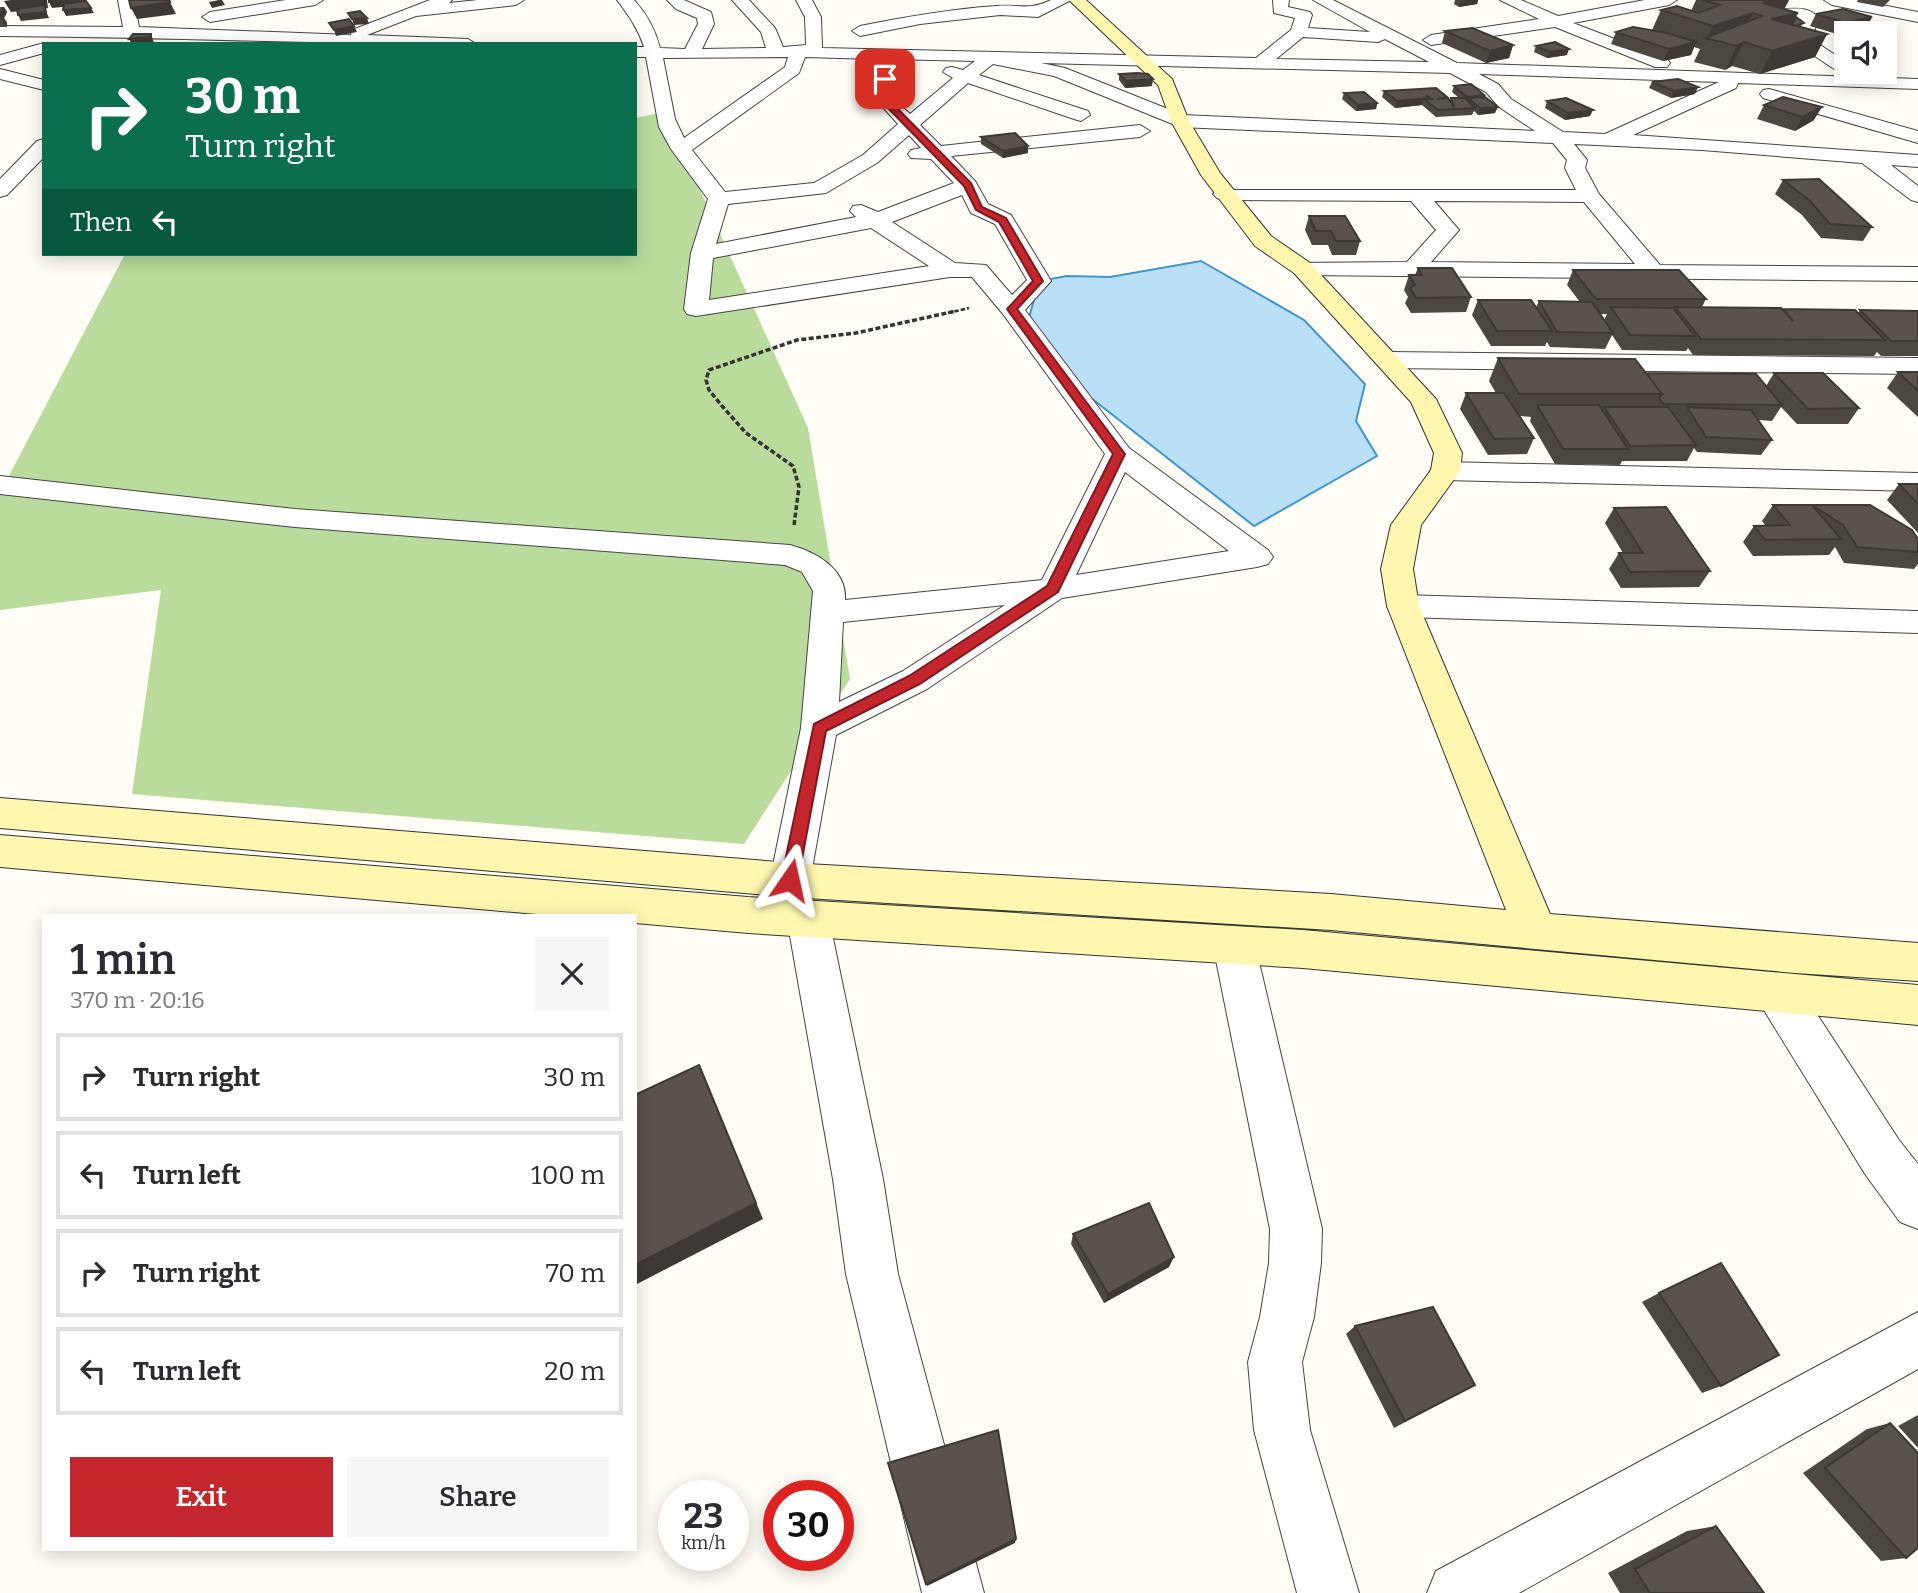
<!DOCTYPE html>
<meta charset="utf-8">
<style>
:root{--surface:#fff;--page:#f7f7f7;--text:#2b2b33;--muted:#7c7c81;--line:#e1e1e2;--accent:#c4262e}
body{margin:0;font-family:Bitter,serif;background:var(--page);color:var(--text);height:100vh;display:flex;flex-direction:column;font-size:26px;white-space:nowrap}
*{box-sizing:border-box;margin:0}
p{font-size:23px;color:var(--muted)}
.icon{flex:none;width:38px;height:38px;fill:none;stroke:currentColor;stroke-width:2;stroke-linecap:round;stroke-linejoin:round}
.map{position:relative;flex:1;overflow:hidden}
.panel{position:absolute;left:42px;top:914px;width:595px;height:637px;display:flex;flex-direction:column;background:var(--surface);border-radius:0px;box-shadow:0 4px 18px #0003}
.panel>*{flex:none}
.guide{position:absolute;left:42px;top:42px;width:595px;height:214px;border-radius:0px;box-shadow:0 4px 18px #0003;background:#0b6e4f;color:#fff;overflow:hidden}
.fabs{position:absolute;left:1834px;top:21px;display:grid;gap:14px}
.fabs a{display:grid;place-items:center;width:63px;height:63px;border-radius:0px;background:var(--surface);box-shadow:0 4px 18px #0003;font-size:35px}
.speed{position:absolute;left:658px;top:1480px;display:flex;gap:14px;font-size:35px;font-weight:700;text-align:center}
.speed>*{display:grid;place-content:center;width:91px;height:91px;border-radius:50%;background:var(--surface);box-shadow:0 4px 18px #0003;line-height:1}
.speed small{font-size:18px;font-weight:400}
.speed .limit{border:10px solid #d22;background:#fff;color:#111}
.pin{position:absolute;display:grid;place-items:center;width:60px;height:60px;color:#fff;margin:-30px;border-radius:14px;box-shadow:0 4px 10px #0006}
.me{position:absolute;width:77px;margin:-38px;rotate:11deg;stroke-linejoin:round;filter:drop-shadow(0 0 5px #0008)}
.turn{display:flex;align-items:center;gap:24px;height:147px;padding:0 28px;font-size:32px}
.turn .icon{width:91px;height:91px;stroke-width:2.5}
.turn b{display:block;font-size:49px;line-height:60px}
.then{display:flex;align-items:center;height:66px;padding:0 28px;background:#0003;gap:14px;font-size:26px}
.round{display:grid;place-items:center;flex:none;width:74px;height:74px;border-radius:0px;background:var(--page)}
.overview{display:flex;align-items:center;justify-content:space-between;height:119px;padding:0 28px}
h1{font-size:42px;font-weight:600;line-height:52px}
.cta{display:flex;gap:14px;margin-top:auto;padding:14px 28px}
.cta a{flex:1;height:80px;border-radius:0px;background:var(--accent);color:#fff;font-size:28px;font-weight:600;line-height:80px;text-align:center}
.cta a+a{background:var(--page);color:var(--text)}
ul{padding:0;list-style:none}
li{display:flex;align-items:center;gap:21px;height:88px;margin:0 14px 10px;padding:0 14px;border:4px solid var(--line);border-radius:0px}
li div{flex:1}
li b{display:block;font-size:26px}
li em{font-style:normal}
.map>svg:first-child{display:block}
.forest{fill:#b9dc9c}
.water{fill:#b9e0f7;stroke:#3f96cf;stroke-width:2}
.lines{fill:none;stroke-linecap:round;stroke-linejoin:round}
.street-casing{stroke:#444;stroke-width:2}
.secondary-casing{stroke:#333;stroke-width:2}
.path-far1{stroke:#333;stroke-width:2.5;stroke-dasharray:4.5 2;stroke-linecap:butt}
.path{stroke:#333;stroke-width:3.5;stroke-dasharray:5 2.5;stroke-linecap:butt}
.street{fill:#fff;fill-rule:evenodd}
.secondary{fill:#fff6b0;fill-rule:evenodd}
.wall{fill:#4d4742;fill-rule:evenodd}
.shaded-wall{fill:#3f3936}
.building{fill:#5a524d;stroke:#3f3936;stroke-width:2}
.route{fill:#c4262e;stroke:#7f191e;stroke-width:2}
</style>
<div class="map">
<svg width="1918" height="1593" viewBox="0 0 1918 1593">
<rect width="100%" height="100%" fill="#fffdf5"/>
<path class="forest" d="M665,112L808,428L850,679L744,844L132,794L161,590L0,610V493L125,254H635V118Z"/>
<path class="water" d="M1201,261L1304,320L1365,384L1356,421L1377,456L1254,526L1058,372L1026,329L1039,281L1067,276L1110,277Z"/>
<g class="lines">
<g class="street-casing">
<path id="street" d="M118,0H134L139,27L351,35L352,30L430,0H452L449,3L478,0H524L516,5L416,16L367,35L468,39L476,44C317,44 159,37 0,36V26L123,27Z
M286,0H323L315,5L210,22L202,17L210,12Z
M617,0H634C647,14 655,29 660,48L685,49L698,24L697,18L676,9L667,0H684L711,12L714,24L702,49L766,48L761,32L732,0H749L775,28L783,47L806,45L805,17L796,0H812L821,17L822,48L1256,58L1291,30L1295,18L1274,13L1273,0H1289L1288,7L1310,12L1312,15L1308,28L1370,32L1313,0H1333L1457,63L1918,79V89L1738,83L1736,88L1633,135L1918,155V167L1891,165L1918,186V202L1911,200L1862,163L1702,150L1574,144L1587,160L1585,168L1599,194L1660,265L1918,267V281L1302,275L1294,273L1290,268L1294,263L1407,262L1436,230L1411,201L1224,200L1217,198L1213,194L1217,190H1576L1565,168L1567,160L1553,143L1180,127L1054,76L993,64L979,75L1088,111L1090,115L1081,121L1074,119L968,83L920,125L941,146L1140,125L1150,131L1140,137L951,156L975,181L988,204L1011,215L1014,220L1051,281L1025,310L1129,448L1268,550L1273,557L1268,564L1257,567L1062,598L927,689L836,735L810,880L804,892L790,897L776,892L770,880L801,728L813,591L802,572L785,565L295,527L0,494V476L295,509L790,545C816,552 847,569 845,600L1042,580L1105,454L1003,314L972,277H950L696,316L687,314L684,309L691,253L708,199L671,149L659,127L646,57H635V47H644C638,28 629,16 617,0ZM1303,37L1378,42L1385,39L1429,62L1276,59ZM788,57L785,67L684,138L675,119L663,58ZM805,57L874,59L879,103L898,124L863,155L814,183L725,192L692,150L799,73ZM891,59L975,61L963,70L952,67L946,68L943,72L953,78L910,114L897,102ZM1041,63L1450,73L1486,92L1499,107L1535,131L1183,115L1065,68ZM1479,74L1719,82L1605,134L1563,132L1511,99L1498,84ZM909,135L921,148L911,150L908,154L911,158L931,159L954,183L878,212L861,205L853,206L850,211L856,217L716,244L728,204L826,193L877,163ZM962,195L971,213L995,224L1027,280L1012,295L986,265L955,263L892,222ZM1434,201L1584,202L1635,264L1431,262L1459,230ZM871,228L929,266L709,300L713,258ZM1125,472L1229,551L1076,575ZM1005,605L903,671L839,702L843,622Z
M1051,0H1071L1038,17L1000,15L920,24L860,36L852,31L860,26C905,17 951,9 997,6C1020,4 1028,11 1051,0Z
M1500,0H1521L1558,16L1645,0H1677L1669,5L1573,23L1667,59L1670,63L1667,67H1655L1555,27L1431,45L1423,40L1431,35L1539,19Z
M1716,0C1738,0 1751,5 1771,9C1789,11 1805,3 1819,18L1815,29L1808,37L1846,62V72H1853L1840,73L1791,40L1789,37L1800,27L1802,20L1794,17L1773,19L1719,3Z
M1824,0H1856L1918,12V22L1832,5Z
M44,43L47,44H44V53L0,65V55Z
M0,69L44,80V90L0,79Z
M1769,89L1918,131V143L1763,98L1760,94L1763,90Z
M44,139V157L7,195L0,197V179L37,141Z
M1388,352L1918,358V374L1388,368L1379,365L1375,360L1379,355Z
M1445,462L1918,473V491L1445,480L1435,477L1430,471L1435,465Z
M1403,595L1918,611V633L1403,617L1391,614L1387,606L1391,598Z
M808,901L823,906L829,919L883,1179L898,1274L984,1593H922L846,1274L833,1179L787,919L793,906Z
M1234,927L1249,932L1255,945L1322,1229L1321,1263L1314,1317L1302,1362L1310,1430L1359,1593H1297L1254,1430L1248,1362L1260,1317L1269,1263L1270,1229L1213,945L1219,932Z
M1778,973L1794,979L1899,1140L1918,1164V1229L1900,1222L1865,1174L1762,1007L1756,993L1762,979Z
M1918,1312V1369L1519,1593H1427L1436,1571Z"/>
</g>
<g class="secondary-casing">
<path id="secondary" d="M1069,0H1086L1172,79L1189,121L1220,173L1271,236L1310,263L1436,399L1462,453L1460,471L1421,525L1413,569L1419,606L1550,914L1918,943V981L1795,973L1331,930L790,897L0,828V798L790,863L1331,894L1506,910L1387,606L1381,569L1391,525L1431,470L1434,453L1411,402L1294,273L1255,246L1201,175L1171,121L1158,85Z
M0,835L748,897L1303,930L1918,985V1025L1303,968L748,933L635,923V915H548L0,867Z"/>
</g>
<path class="path-far1" d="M948,313L969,308"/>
<path class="path" d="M794,525L799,487L793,466L746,433L722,406L709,390L706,380L709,370L797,340L856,333L956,311"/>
<use href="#street" class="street"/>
<use href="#secondary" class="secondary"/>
</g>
<path class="wall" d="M1455,0H1478L1477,4L1459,7L1454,4Z
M1696,0H1789L1784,9L1796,17L1802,27L1827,34L1815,57L1760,74L1732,66L1725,70L1694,62L1700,49L1694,47L1691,55L1663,61L1611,44L1616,32L1652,30L1661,10L1691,11Z
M1858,0H1890L1883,7L1857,2Z
M0,7H4L7,12L4,18L7,23V27H0Z
M1816,14L1872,17L1865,29L1840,35L1810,26Z
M1445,31L1513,45L1509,58L1486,63L1442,43Z
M1536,46L1567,55L1547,58L1534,52Z
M1119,74L1152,86L1125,88L1119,80Z
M1652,82L1695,94L1671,98L1649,88Z
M1454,86L1484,95L1483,97L1495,113L1478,115L1474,111L1472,115L1436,117L1422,105L1395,108L1382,97L1384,91L1447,98L1450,101L1451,98H1459L1452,92Z
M1344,93L1377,103L1376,109L1356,111L1342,99Z
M1547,101L1590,116L1565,120L1545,108Z
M1764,105L1814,120L1795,131L1757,119Z
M981,137L1028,146V153L1003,158L981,144Z
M1783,180L1872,227L1863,241L1821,238L1802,215L1775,194Z
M1309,216L1360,241L1356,255H1332L1328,245H1312L1305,230Z
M1418,268L1471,297L1466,312L1411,313L1405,303L1408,297L1404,290L1409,275H1415Z
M1573,270L1706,299L1702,307L1782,310L1783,309L1858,313L1860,310L1918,311V356H1881L1877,352L1874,356L1693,355L1688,348L1686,351L1622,350L1612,335L1605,349L1550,347L1547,342L1545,346H1491L1472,315L1478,300L1536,307L1539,301L1580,302L1567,285ZM1600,314H1607L1604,320Z
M1498,358L1766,386L1774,373L1859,408L1848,424H1797L1781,407L1772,421L1758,420L1772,440L1761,455L1697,452L1694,448L1687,461H1622L1620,465L1555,464L1530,421L1531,417L1520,416L1534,438L1527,454L1488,455L1460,409L1466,393H1496L1489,381Z
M1898,372H1918V417L1887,388Z
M1899,484H1918V533L1887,500Z
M1773,505H1870L1918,539V564L1914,569L1844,563L1835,547L1829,555L1753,556L1743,542L1754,526H1766L1762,521Z
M1614,508L1710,571L1699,587L1621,588L1609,569L1619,553H1623L1605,523Z
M1073,1234L1169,1267L1104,1303L1071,1244Z
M1659,1293L1721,1386L1702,1393L1642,1302Z
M1355,1326L1475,1385L1394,1428L1346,1334Z
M1918,1415V1448L1898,1426Z
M1890,1423L1906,1558L1881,1561L1803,1473L1867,1429Z
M1716,1526L1764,1593H1620L1608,1573L1687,1531Z"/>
<path class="shaded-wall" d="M11,0H47L48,8L45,9L49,18L21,21L18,15L45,9L11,12L4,1Z
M69,0H87L84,5L52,8L49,2Z
M219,0H222L225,5L212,8L209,2Z
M1466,0H1478L1477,4L1459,7L1461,1Z
M1777,0H1789L1780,17L1798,13L1786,36L1762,16V3Z
M170,2L176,14L137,19L131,8Z
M4,7L7,12L4,18L7,23V27L3,21L0,18V12Z
M91,8L94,13L66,16L63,10Z
M1753,13L1742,36L1707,39L1713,26Z
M1872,17L1865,29L1840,35L1846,23Z
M367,18L369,24L354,25L352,19Z
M354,26L357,32L336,36L334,30Z
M151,34L154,43L132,44L129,39Z
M1827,34L1815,57L1760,74L1772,51Z
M1696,42L1691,55L1663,61L1669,49Z
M1744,42L1732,66L1725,70L1737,46Z
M1513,45L1509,58L1486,63L1490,51Z
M1569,49L1567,55L1547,58L1550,52Z
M1153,79L1152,86L1125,88L1126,81Z
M1698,87L1695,94L1671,98L1674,91Z
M1424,99L1422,105L1395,108L1397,101Z
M1377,103L1376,109L1356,111L1358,105Z
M1498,107L1495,113L1478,115L1480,108Z
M1822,107L1814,120L1795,131L1802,117Z
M1593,110L1590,116L1565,120L1568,113Z
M1028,146V153L1003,158V151Z
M707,1084L763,1219L635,1285V1265Z
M1174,1257L1169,1267L1104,1303L1108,1294Z
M1016,1539L1015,1543L927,1586L926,1584Z"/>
<path class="building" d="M49,0H69L49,2Z
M129,0H169L170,2L131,8Z
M1702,0H1777L1762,3L1798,13L1771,19L1827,34L1772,51L1744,42L1737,46L1705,38L1762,16L1753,13L1713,26L1661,10L1677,6L1698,13L1720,5Z
M86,1L91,8L63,10L64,4Z
M44,5L46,12L18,15L17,9Z
M1843,9L1872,17L1846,23L1816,14Z
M360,11L367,18L352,19L348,13Z
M1796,17L1804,23L1796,26L1792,25Z
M349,19L354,26L334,30L329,23Z
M1633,27L1667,33L1696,42L1669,49L1616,32Z
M1472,28L1513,45L1490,51L1445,31Z
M133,34H151V37L129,39Z
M1555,42L1569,49L1550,52L1536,46Z
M1137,73L1148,74L1153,79L1126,81L1119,74Z
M1678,79L1698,87L1674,91L1652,82Z
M1471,84L1484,95L1467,97L1454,86Z
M1436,88L1447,97L1437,99L1448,98L1454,107L1451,98H1465L1475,108L1438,110L1424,99H1432L1426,95L1429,98L1397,101L1384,91Z
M1364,92L1377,103L1358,105L1344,93Z
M1485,97L1498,107L1480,108L1468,98Z
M1783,97L1822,107L1802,117L1764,105Z
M1566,98L1593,110L1568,113L1547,101Z
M1015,133L1028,146L1003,151L981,137Z
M1819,179L1872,227L1830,224L1810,201L1783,180Z
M1309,216H1345L1360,241H1336L1331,231H1316Z
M1418,268H1452L1471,297L1416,298L1410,288L1415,285L1409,275H1422Z
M1573,270H1679L1706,299H1596Z
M1478,300H1531L1552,331H1497Z
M1539,301L1592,302L1613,333L1557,332Z
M1611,307L1673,308L1695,336L1630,335Z
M1675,307L1781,308L1793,321L1783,309L1855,310L1885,340L1701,339Z
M1860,310L1918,311V341H1891Z
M1498,358L1635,359L1662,394H1519Z
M1898,372H1918V391Z
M1646,373L1756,374L1782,405L1663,404L1659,398L1662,394Z
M1774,373H1823L1859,408L1808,409Z
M1466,393H1504L1534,438L1494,439Z
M1537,405H1599L1628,449H1563Z
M1604,407H1668L1696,445L1630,446Z
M1687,407L1751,410L1772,440L1706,437Z
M1899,484H1918V504Z
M1773,505H1870L1912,530L1918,539V552L1857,547L1843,525L1812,505L1841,539L1765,540L1754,526L1790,525Z
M1666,507L1710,571L1630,572L1619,553H1643L1614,508Z
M699,1065L756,1203L635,1265V1095Z
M1149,1203L1174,1257L1108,1294L1073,1234Z
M1721,1263L1779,1355L1721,1386L1659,1293Z
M1433,1307L1475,1385L1405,1421L1355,1326Z
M1890,1423L1918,1453V1548L1906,1558L1825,1468Z
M998,1430L1016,1539L926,1584L888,1463Z
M1716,1526L1764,1593H1650L1635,1569Z"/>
<path class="route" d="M885,77L889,79L892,103L971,183L982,207L1006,218L1043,281L1017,309L1125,454L1058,592L920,684L826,731L798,880L796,885H784L781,880L814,724L909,676L1047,586L1113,454L1007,309L1033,281L999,222L976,210L964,186L885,105L881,79Z"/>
</svg>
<div class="fabs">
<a><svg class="icon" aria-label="sound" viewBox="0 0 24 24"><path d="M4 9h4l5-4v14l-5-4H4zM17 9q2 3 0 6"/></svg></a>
</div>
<div class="speed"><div>23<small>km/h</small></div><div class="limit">30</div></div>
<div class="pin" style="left:885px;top:79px;background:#d93025"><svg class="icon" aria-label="arrive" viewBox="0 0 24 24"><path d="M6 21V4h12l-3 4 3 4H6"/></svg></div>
<svg class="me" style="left:790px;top:880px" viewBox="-20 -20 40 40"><path d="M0-17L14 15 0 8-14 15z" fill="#c4262e" stroke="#fff" stroke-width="4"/></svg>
<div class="guide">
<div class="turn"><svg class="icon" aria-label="right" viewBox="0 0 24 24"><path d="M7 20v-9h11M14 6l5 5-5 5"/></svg><div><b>30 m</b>Turn right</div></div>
<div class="then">Then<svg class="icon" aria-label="left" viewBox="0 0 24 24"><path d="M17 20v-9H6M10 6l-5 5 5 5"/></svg></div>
</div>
<section class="panel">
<div class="overview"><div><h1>1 min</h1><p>370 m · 20:16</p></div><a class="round"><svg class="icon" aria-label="close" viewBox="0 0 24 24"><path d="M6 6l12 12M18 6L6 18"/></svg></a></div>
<ul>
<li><svg class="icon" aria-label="right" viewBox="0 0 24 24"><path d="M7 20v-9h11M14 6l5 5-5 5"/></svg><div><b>Turn right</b></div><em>30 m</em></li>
<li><svg class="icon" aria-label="left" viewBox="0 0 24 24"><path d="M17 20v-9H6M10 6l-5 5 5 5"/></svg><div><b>Turn left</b></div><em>100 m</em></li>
<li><svg class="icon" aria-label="right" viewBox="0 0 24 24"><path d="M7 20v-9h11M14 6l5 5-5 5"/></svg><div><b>Turn right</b></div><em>70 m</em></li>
<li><svg class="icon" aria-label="left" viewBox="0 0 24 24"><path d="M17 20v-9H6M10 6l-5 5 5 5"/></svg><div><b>Turn left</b></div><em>20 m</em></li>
</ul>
<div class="cta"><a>Exit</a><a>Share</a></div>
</section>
</div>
